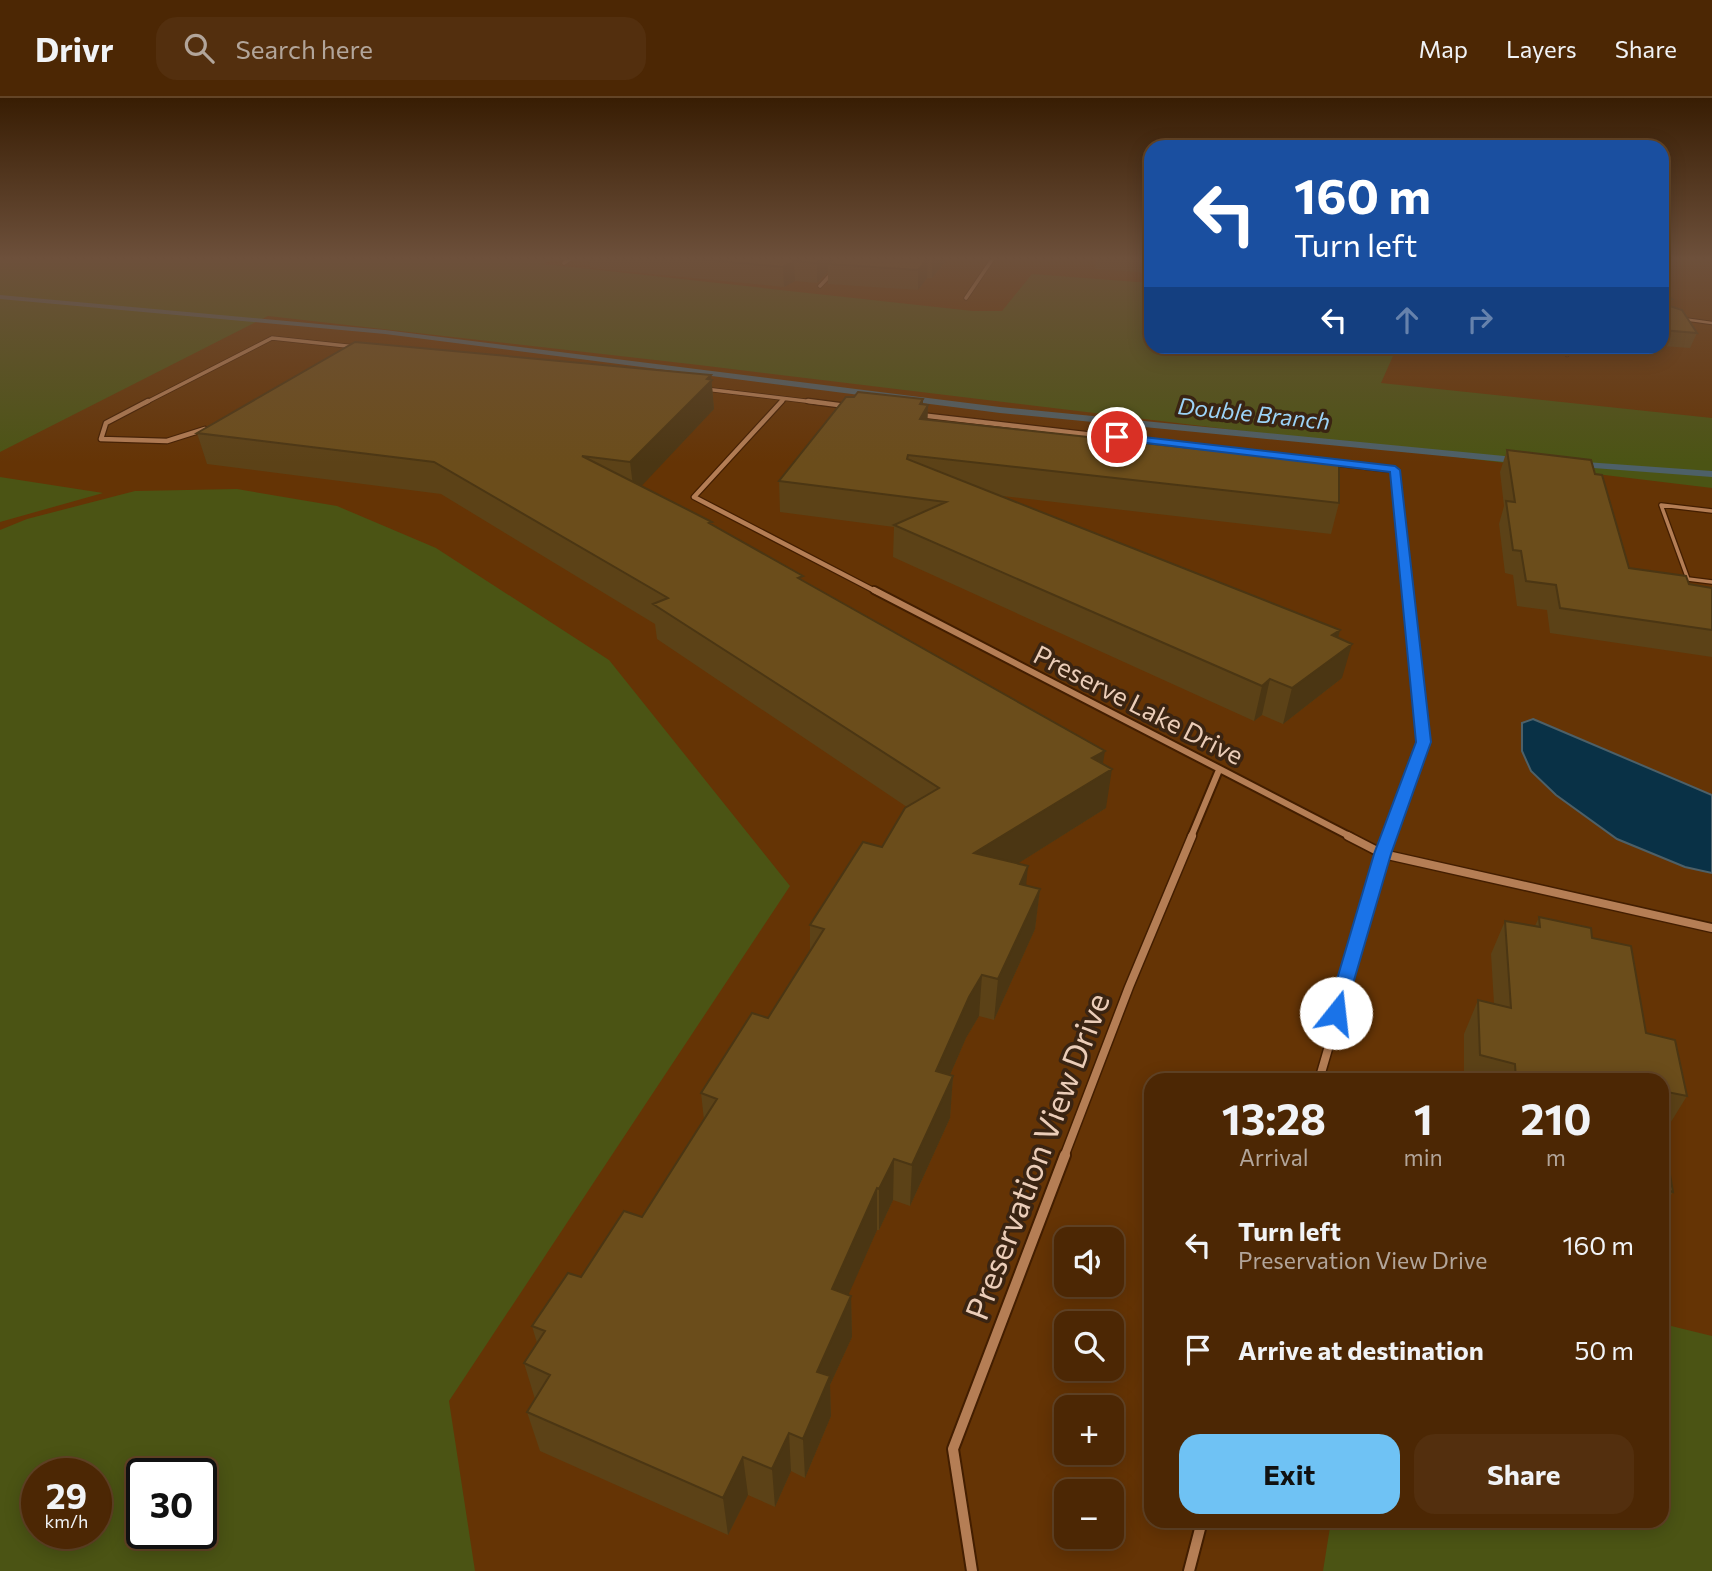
<!DOCTYPE html>
<meta charset="utf-8">
<style>
:root{--surface:#4c2704;--page:#532f0e;--text:#f1f3f6;--muted:#b2a59a;--line:#634426;--accent:#6fc2f4}
body{margin:0;font-family:Commissioner,sans-serif;background:var(--page);color:var(--text);height:100vh;display:flex;flex-direction:column;font-size:26px;white-space:nowrap}
*{box-sizing:border-box;margin:0}
p{font-size:23px;color:var(--muted)}
.icon{flex:none;width:38px;height:38px;fill:none;stroke:currentColor;stroke-width:2;stroke-linecap:round;stroke-linejoin:round}
.map{position:relative;flex:1;overflow:hidden}
.panel{position:absolute;left:1144px;top:975px;width:525px;height:455px;display:flex;flex-direction:column;background:var(--surface);border-radius:21px;box-shadow:0 4px 18px #0003,0 0 0 2px var(--line)}
.panel>*{flex:none}
.top-card{position:absolute;left:1144px;top:42px;width:525px;height:214px;border-radius:21px;box-shadow:0 4px 18px #0003,0 0 0 2px var(--line);background:#1a4fa0;color:#fff;overflow:hidden}
.tools{position:absolute;left:1054px;top:1129px;display:grid;gap:14px}
.tools a{display:grid;place-items:center;width:70px;height:70px;border-radius:14px;background:var(--surface);box-shadow:0 4px 18px #0003,0 0 0 2px var(--line);font-size:35px}
.speed{position:absolute;left:21px;top:1360px;display:flex;gap:14px;font-size:35px;font-weight:700;text-align:center}
.speed>*{display:grid;place-content:center;width:91px;height:91px;border-radius:50%;background:var(--surface);box-shadow:0 4px 18px #0003,0 0 0 2px var(--line);line-height:1}
.speed small{font-size:18px;font-weight:400}
.speed .limit{border:4px solid #111;border-radius:10px;background:#fff;color:#111}
.pin{position:absolute;display:grid;place-items:center;width:60px;height:60px;color:#fff;margin:-30px;border:4px solid #fff;border-radius:50%;box-shadow:0 2px 7px #0007}
.me{position:absolute;width:77px;margin:-38px;rotate:16deg;stroke-linejoin:round;filter:drop-shadow(0 0 5px #0008)}
.turn{display:flex;align-items:center;gap:24px;height:147px;padding:0 35px;font-size:32px}
.turn .icon{width:91px;height:91px;stroke-width:2.5}
.turn b{display:block;font-size:49px;line-height:60px}
.lanes{display:flex;align-items:center;height:66px;padding:0 35px;background:#0003;justify-content:center;gap:35px;direction:ltr}
.lanes .off{opacity:.35}
.eta{display:flex;justify-content:space-evenly;align-items:center;height:119px;text-align:center}
.eta b{font-size:42px;font-weight:700;line-height:49px}
.primary-button{display:flex;gap:14px;margin-top:auto;padding:14px 35px}
.primary-button a{flex:1;height:80px;border-radius:21px;background:var(--accent);color:#111;font-size:28px;font-weight:700;line-height:80px;text-align:center}
.primary-button a+a{background:var(--page);color:var(--text)}
ul{padding:0;list-style:none}
li{display:flex;align-items:center;gap:21px;height:105px;padding:0 35px}
li div{flex:1}
li b{display:block;font-size:26px}
li em{font-style:normal}
header{display:flex;align-items:center;gap:42px;box-sizing:border-box;height:98px;padding:0 35px;background:var(--surface);border-bottom:2px solid var(--line)}
header strong{font-size:33px}
nav{display:flex;gap:38px;margin-inline-start:auto;font-size:24px}
.search{width:490px;height:63px;background:var(--page);display:flex;align-items:center;gap:18px;box-sizing:border-box;padding:0 24px;border-radius:21px;color:var(--muted);font-size:26px}
.map>svg:first-child{display:block}
.green{fill:#4b5414;fill-rule:evenodd}
.water{fill:#093146;stroke:#4d6068;stroke-width:2}
.lines{fill:none;stroke-linecap:round;stroke-linejoin:round}
.stream{fill:#4d6068;fill-rule:evenodd}
.lane-far1-casing{stroke:#431e00;stroke-width:4.5}
.lane-casing{stroke:#431e00;stroke-width:6}
.street-far4-casing{stroke:#431e00;stroke-width:5}
.street-far3-casing{stroke:#431e00;stroke-width:7}
.street-far2-casing{stroke:#431e00;stroke-width:10}
.street-far1-casing{stroke:#431e00;stroke-width:11}
.street-casing{stroke:#431e00;stroke-width:14}
.lane-far1{stroke:#b57e55;stroke-width:2.5}
.lane{stroke:#b57e55;stroke-width:3.5}
.street-far4{stroke:#b57e55;stroke-width:3.5}
.street-far3{stroke:#b57e55;stroke-width:4.5}
.street-far2{stroke:#b57e55;stroke-width:6}
.street-far1{stroke:#b57e55;stroke-width:8}
.street{stroke:#b57e55;stroke-width:10}
.wall{fill:#5c4217}
.shaded-wall{fill:#4b3613}
.building{fill:#6b4d1b;stroke:#4b3613;stroke-width:2}
.route{fill:#1a73e8;stroke:#114b97;stroke-width:2}
.labels{text-anchor:middle;dominant-baseline:central;stroke-width:7;stroke-linejoin:round;paint-order:stroke}
.far-water-label{font-size:23px;font-style:italic;fill:#9cd3f7;stroke:#3a2412}
.street-label{font-size:26px;fill:#ebcdb8;stroke:#3a2412}
.near-street-label{font-size:32px;fill:#ebcdb8;stroke:#3a2412}
</style>
<header>
<strong>Drivr</strong>
<div class="search"><svg class="icon" aria-label="search" viewBox="0 0 24 24"><circle cx="10" cy="10" r="6"/><path d="M15 15l6 6"/></svg>Search here</div>
<nav><a>Map</a><a>Layers</a><a>Share</a></nav>
</header>
<div class="map">
<svg width="1712" height="1473" viewBox="0 0 1712 1473">
<rect width="100%" height="100%" fill="#653405"/>
<path class="green" d="M0,159H554L544,166L973,213H1002L1032,176L1151,185L1152,248L1397,249L1381,285L1712,320V390L699,267L268,218L0,354Z
M0,379L103,395L0,424Z
M237,391L337,408L436,450L609,562L790,788L449,1303L475,1473H0V432L27,421L135,393ZM37,1376H96V1435H37ZM142,1376H201V1435H142Z
M1663,1226L1712,1238V1473H1323L1331,1423H1662Z"/>
<path class="water" d="M1533,621L1712,697V775L1685,769L1617,741L1556,697L1531,673L1522,653V625Z"/>
<g class="lines">
<path class="stream" d="M0,197L385,232L1000,309L1525,360L1530,363L1525,366L1000,315L385,236L0,201Z
M1571,363L1712,373V379L1567,368L1566,366Z"/>
<g class="lane-far1-casing">
<path id="lane-far1" d="M1683,221L1712,225
M1565,248L1567,257"/>
</g>
<g class="lane-casing">
<path id="lane" d="M1712,413L1661,407L1688,481L1712,484"/>
</g>
<g class="street-far4-casing">
<path id="street-far4" d="M564,165L573,159
M820,188L833,174
M966,200L994,159
M705,291L822,305
M145,305L272,240L356,249
M780,305L784,301"/>
</g>
<g class="street-far3-casing">
<path id="street-far3" d="M148,303L106,325L101,341L167,343L205,331
M782,303L694,399L877,494
M808,303L846,308
M920,317L1394,372L1407,494"/>
</g>
<g class="street-far2-casing">
<path id="street-far2" d="M874,492L1351,739
M1191,739L1219,672
M1389,739L1423,644L1407,492"/>
</g>
<g class="street-far1-casing">
<path id="street-far1" d="M1348,738L1383,756L1712,830
M1319,982L1390,738
M1064,1059L1129,889L1192,738"/>
</g>
<g class="street-casing">
<path id="street" d="M972,1473L953,1351L1065,1057
M1189,1473L1202,1423"/>
</g>
<use href="#lane-far1" class="lane-far1"/>
<use href="#lane" class="lane"/>
<use href="#street-far4" class="street-far4"/>
<use href="#street-far3" class="street-far3"/>
<use href="#street-far2" class="street-far2"/>
<use href="#street-far1" class="street-far1"/>
<use href="#street" class="street"/>
</g>
<path class="wall" d="M589,159H949L932,180H927L918,192L828,186V174L817,185L795,183L784,189L590,170Z
M1096,159H1152V175L1095,171Z
M1662,179L1667,197L1672,201L1669,208L1697,235L1690,250L1662,248Z
M711,277L714,311L641,388L712,427L1103,666L1106,710L1017,766L1026,787L1040,791L1035,831L994,922L979,918L966,940L950,977L953,978L950,1020L910,1108L893,1102L879,1132H877L848,1197L851,1198L852,1239L830,1287L831,1318L805,1380L791,1373L775,1409L748,1397L728,1437L540,1353L527,1314L535,1301L524,1265L537,1245L532,1228L642,1119L704,1022L701,995L768,920L810,853V827L882,749L907,709L657,541L655,526L441,396L207,366L197,335Z
M854,299L923,301V307H928L927,322L1339,405L1331,436L1002,398L1340,532L1338,540L1342,580L1283,626L1262,617L1254,623L893,459L894,429L780,414L779,383Z
M1507,352L1595,376L1629,470L1689,486L1712,490V559L1550,535L1547,512L1517,508L1513,477L1505,475L1499,426L1504,408L1500,374Z
M1539,819L1592,840L1646,935L1687,998L1666,1032H1663L1673,1094L1665,1106L1669,1124L1662,1133V982H1464V936L1478,902L1494,906L1491,856L1505,823L1535,828Z"/>
<path class="shaded-wall" d="M823,159H844L828,166V174L817,185V165Z
M934,159H949L932,180V161Z
M928,160L927,180L918,192V172Z
M794,163L795,183L784,189L783,169Z
M1665,191H1669L1664,206H1662Z
M711,277L714,311L634,396L630,364Z
M923,301V317L928,307L927,336L919,350L920,306Z
M1340,532L1333,560L1352,546L1342,580L1283,626L1292,590L1332,537Z
M1270,581L1262,617L1254,623L1262,588Z
M1105,653L1101,677L1112,671L1106,710L971,795L974,755L1092,660Z
M1028,768L1024,809L1020,786Z
M1040,791L1035,831L994,922L998,881Z
M982,877L979,918L966,940L934,1014L936,973L969,899Z
M953,978L950,1020L910,1108L912,1067Z
M894,1061L893,1102L879,1132V1091Z
M877,1090V1132L833,1232L832,1191Z
M851,1198L852,1239L830,1287L831,1318L805,1380L803,1341L817,1274Z
M789,1335L791,1373L775,1409L772,1371Z
M743,1359L748,1397L728,1437L723,1400Z"/>
<path class="building" d="M678,159H823L817,165L794,163L783,169Z
M835,159H934L932,161L928,160L918,172L828,166Z
M1127,159H1152V161Z
M1662,179L1669,191H1665L1664,195L1672,201H1665L1664,206L1682,212L1697,235L1662,232Z
M355,244L711,277L707,281L712,282L630,364L582,358L712,424L709,425L803,478L798,480L1105,653L1092,660L1112,671L974,755L1028,768L1020,786L1040,791L998,881L982,877L969,899L936,973L953,978L912,1067L894,1061L879,1091L877,1090L832,1191L851,1198L817,1274L830,1278L803,1341L789,1335L772,1371L743,1359L723,1400L527,1314L550,1277L524,1265L545,1233L532,1228L568,1175L581,1179L624,1113L642,1119L717,1001L701,995L752,915L768,920L824,831L810,827L863,744L882,749L905,710L939,690L653,506L668,500L434,364L197,335Z
M858,294L923,301L920,306L928,307L920,321L1339,366V405L908,357L907,361L1340,532L1332,537L1352,546L1292,590L1270,581L1262,588L894,427L946,404L779,383L846,299H854Z
M1507,352L1591,362L1595,376L1602,377L1629,470L1686,478L1689,486L1712,490V532L1560,510L1556,487L1526,483L1521,453L1513,452L1506,403L1515,404Z
M1539,819L1591,830L1592,840L1631,848L1646,935L1675,942L1687,998L1662,993V982H1516L1515,966L1480,957L1478,902L1511,910L1505,823L1540,829Z
M1662,1030L1673,1094L1663,1091L1669,1124L1662,1122Z"/>
<linearGradient id="sky" x2="0" y2="1"><stop stop-color="#381d03"/><stop offset="0.44" stop-color="#6d503b"/><stop offset="1" stop-color="#6d503b" stop-opacity="0"/></linearGradient>
<rect width="1712" height="365" fill="url(#sky)"/>
<path class="route" d="M1117,336L1395,368L1400,372L1431,644L1391,756L1343,920H1330L1327,915L1374,756L1416,644L1390,374L1113,341V337Z"/>
<g class="labels">
<g class="far-water-label">
<text transform="translate(1254 315) rotate(6)">Double Branch</text>
</g>
<g class="street-label">
<text transform="translate(1139 606) rotate(27)">Preserve Lake Drive</text>
</g>
<g class="near-street-label">
<text transform="translate(1036 1058) rotate(-69)">Preservation View Drive</text>
</g>
</g>
</svg>
<div class="tools">
<a><svg class="icon" aria-label="sound" viewBox="0 0 24 24"><path d="M4 9h4l5-4v14l-5-4H4zM17 9q2 3 0 6"/></svg></a>
<a><svg class="icon" aria-label="search" viewBox="0 0 24 24"><circle cx="10" cy="10" r="6"/><path d="M15 15l6 6"/></svg></a>
<a>+</a>
<a>−</a>
</div>
<div class="speed"><div>29<small>km/h</small></div><div class="limit">30</div></div>
<div class="pin" style="left:1117px;top:339px;background:#d93025"><svg class="icon" aria-label="arrive" viewBox="0 0 24 24"><path d="M6 21V4h12l-3 4 3 4H6"/></svg></div>
<svg class="me" style="left:1336px;top:915px" viewBox="-20 -20 40 40"><circle r="19" fill="#fff"/><path d="M0-13L10 11 0 6-10 11z" fill="#1a73e8"/></svg>
<div class="top-card">
<div class="turn"><svg class="icon" aria-label="left" viewBox="0 0 24 24"><path d="M17 20v-9H6M10 6l-5 5 5 5"/></svg><div><b>160 m</b>Turn left</div></div>
<div class="lanes"><svg class="icon" aria-label="left" viewBox="0 0 24 24"><path d="M17 20v-9H6M10 6l-5 5 5 5"/></svg><svg class="icon off" aria-label="ahead" viewBox="0 0 24 24"><path d="M12 20V5M6 11l6-6 6 6"/></svg><svg class="icon off" aria-label="right" viewBox="0 0 24 24"><path d="M7 20v-9h11M14 6l5 5-5 5"/></svg></div>
</div>
<section class="panel">
<div class="eta">
<div><b>13:28</b><p>Arrival</p></div>
<div><b>1</b><p>min</p></div>
<div><b>210</b><p>m</p></div>
</div>
<ul>
<li><svg class="icon" aria-label="left" viewBox="0 0 24 24"><path d="M17 20v-9H6M10 6l-5 5 5 5"/></svg><div><b>Turn left</b><p>Preservation View Drive</p></div><em>160 m</em></li>
<li><svg class="icon" aria-label="arrive" viewBox="0 0 24 24"><path d="M6 21V4h12l-3 4 3 4H6"/></svg><div><b>Arrive at destination</b></div><em>50 m</em></li>
</ul>
<div class="primary-button"><a>Exit</a><a>Share</a></div>
</section>
</div>
